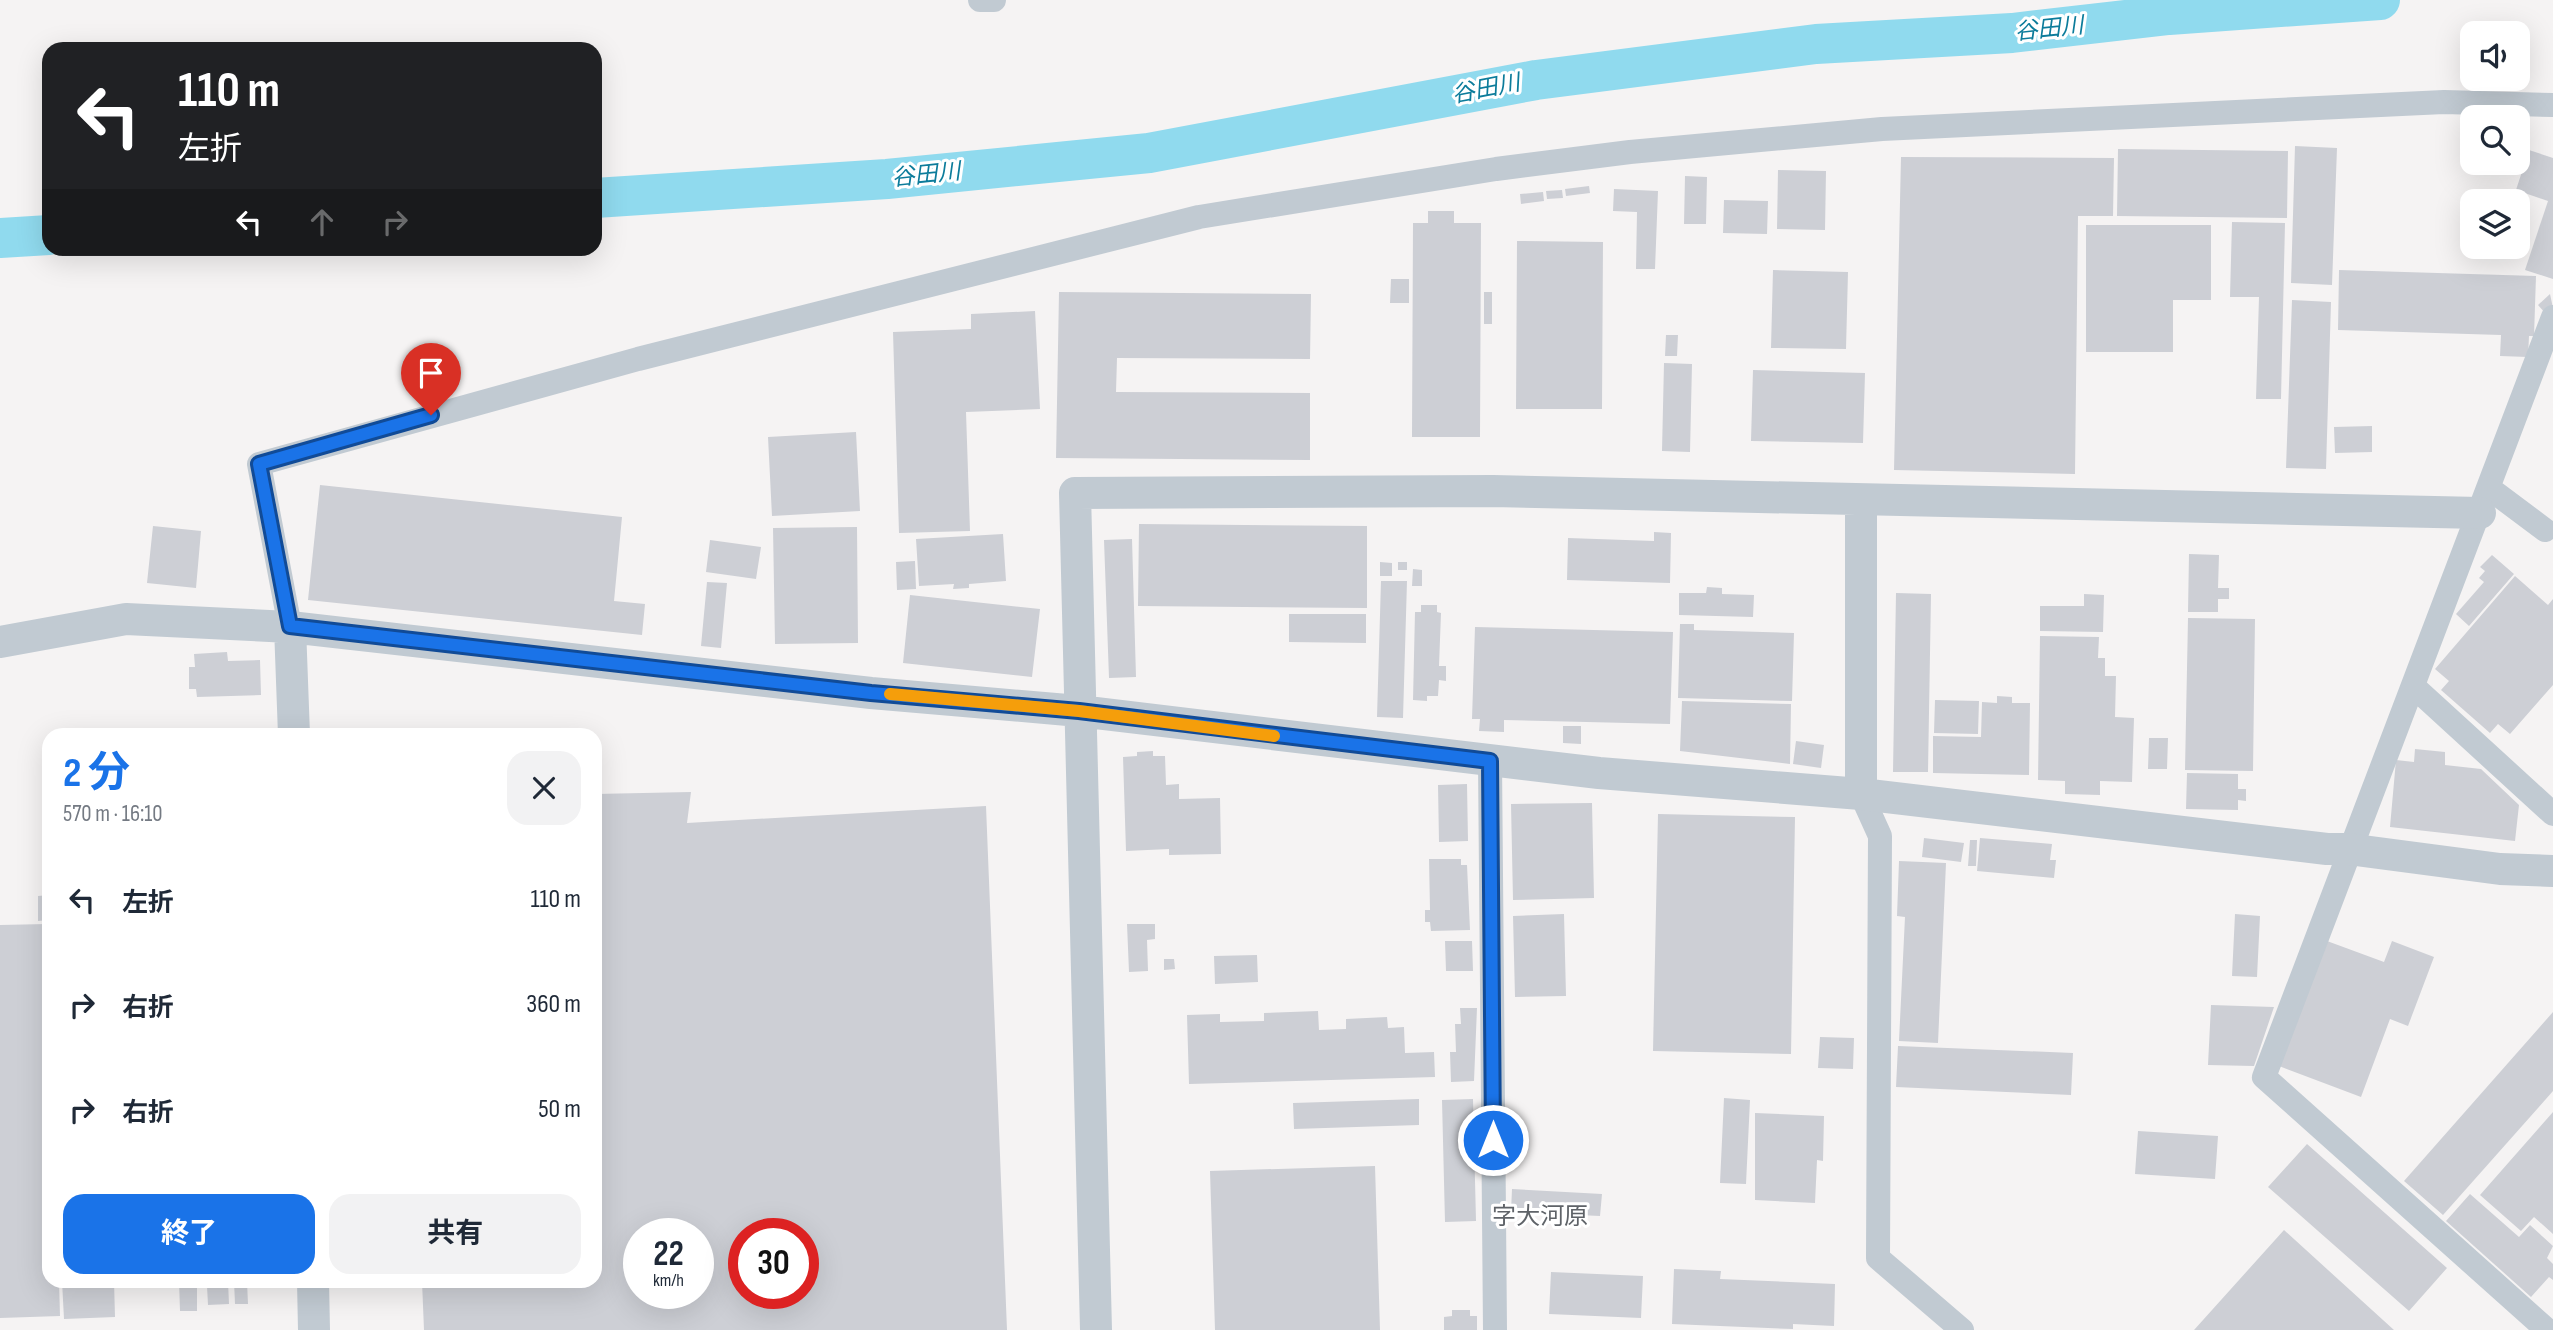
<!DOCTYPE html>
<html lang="ja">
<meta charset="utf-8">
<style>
:root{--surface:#fff;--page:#f2f2f3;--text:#1f2937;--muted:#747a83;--accent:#1a73e8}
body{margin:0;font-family:"Sofia Sans Condensed","Noto Sans JP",sans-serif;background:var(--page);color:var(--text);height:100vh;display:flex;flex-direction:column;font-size:26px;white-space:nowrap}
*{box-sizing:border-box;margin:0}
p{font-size:23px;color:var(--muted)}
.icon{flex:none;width:38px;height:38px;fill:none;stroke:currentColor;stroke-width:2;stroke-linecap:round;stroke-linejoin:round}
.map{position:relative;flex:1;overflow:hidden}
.sheet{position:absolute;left:42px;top:728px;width:560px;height:560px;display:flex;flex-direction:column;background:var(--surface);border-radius:21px;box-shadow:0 7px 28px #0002}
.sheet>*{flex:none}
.banner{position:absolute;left:42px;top:42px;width:560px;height:214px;border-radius:21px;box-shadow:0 7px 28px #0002;background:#202124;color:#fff;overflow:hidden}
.controls{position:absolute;left:2460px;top:21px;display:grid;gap:14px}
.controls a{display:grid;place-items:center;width:70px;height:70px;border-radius:14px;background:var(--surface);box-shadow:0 7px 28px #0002;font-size:35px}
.speed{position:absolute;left:623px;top:1218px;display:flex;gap:14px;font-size:35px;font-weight:700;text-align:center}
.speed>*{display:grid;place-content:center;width:91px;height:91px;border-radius:50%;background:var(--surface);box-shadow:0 7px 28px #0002;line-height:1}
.speed small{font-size:18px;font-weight:400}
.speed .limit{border:10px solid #d22;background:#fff;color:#111}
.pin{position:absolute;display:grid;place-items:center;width:60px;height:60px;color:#fff;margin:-72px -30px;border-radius:50% 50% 50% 0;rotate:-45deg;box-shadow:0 0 7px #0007}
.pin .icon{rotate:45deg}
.me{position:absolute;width:77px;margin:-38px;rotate:0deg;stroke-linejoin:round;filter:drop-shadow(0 0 5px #0008)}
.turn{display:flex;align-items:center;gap:24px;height:147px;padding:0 21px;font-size:32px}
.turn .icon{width:91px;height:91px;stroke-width:2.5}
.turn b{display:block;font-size:49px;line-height:60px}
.lanes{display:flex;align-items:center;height:66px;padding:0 21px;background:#0003;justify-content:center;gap:35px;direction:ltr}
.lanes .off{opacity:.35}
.round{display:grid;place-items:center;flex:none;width:74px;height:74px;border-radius:21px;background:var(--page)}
.head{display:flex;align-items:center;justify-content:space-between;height:119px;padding:0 21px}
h1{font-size:42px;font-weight:700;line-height:52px;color:var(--accent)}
.button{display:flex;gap:14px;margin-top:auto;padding:14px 21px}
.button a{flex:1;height:80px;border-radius:21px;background:var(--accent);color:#fff;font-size:28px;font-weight:700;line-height:80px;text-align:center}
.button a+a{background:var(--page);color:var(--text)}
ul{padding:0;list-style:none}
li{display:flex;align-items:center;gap:21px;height:105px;padding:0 21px}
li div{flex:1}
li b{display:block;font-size:26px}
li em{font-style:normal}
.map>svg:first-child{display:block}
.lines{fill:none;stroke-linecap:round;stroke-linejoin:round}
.river{stroke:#90daee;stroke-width:40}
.building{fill:#cdcfd5;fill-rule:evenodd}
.minor{stroke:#c1cad2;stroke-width:24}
.tertiary{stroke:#c1cad2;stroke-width:32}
.route-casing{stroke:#114b97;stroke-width:18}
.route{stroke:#1a73e8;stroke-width:12}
.slow{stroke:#f59e0b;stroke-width:12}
.labels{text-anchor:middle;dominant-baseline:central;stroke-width:6;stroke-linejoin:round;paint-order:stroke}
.water-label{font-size:23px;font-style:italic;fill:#0c7c9b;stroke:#fff}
.quarter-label{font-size:24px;fill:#5f6368;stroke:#fff}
</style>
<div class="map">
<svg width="2553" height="1330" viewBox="0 0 2553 1330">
<rect width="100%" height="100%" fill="#f5f3f3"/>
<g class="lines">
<path class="river" d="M595,198L887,179L1149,153L1536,80L1816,44L2012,33L2169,15L2380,0
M0,238L49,235"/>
</g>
<path class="building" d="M2295,146L2337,148L2332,285L2291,283Z
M2118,149L2288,151L2287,218L2117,216Z
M2529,150L2553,158V279L2525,270L2548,201L2516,190Z
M1901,157L2114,158L2113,216H2078L2075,474L1894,470Z
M1778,170L1826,171L1825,230L1777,229Z
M1685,176L1707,177L1706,224H1684Z
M1589,186L1590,193L1566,196L1565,189Z
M1614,189L1658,191L1655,269H1636L1637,212L1613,211Z
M1562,190L1563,198L1547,199L1546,191Z
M1543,192L1544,201L1521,204L1520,194Z
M1724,200L1768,201L1767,234L1723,233Z
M1428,211H1454V223H1481L1480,437H1412L1413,223H1428Z
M2232,222L2285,223L2281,399H2256L2259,297H2230Z
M2086,225H2211V300H2173V352H2086Z
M1517,241L1603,242L1602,409H1516Z
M1773,270L1848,272L1846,349L1771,348Z
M2339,270L2536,276L2534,336H2529L2528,357L2500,356L2501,335L2338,330Z
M1391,279H1409V303H1390Z
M1059,292L1311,294L1310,359L1117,358L1116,392L1310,393V460L1056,458Z
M1484,292H1492V324H1484Z
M2550,294L2553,308L2546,314L2538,305Z
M2292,300L2331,302L2326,469L2286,468Z
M1035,311L1040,409L966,412L970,531L899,533L893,332L971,329V314Z
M1666,335H1678L1677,356H1665Z
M1664,363L1692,364L1690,452L1662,451Z
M1753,370L1865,373L1863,443L1751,441Z
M2372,426V452L2335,453L2334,427Z
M856,432L860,511L772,516L768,437Z
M320,485L622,517L614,601L645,604L642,635L308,600Z
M1139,524L1367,526V608L1138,606Z
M153,526L201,531L196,588L147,583Z
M857,527L858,643L775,644L773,528Z
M1654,532L1671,533L1670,583L1567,580L1568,538L1654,541Z
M1003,534L1006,581L969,584V588L953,589L954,584L919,586L916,539Z
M1132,539L1136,677L1109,678L1104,540Z
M710,540L761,547L756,579L706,572Z
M2189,554L2219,555L2218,588H2229V599H2218V612H2188Z
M2492,555L2514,574L2469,626L2456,614L2484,582L2479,578L2485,571L2480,567Z
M915,561L916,589L897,590L896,562Z
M1380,562L1392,563V576H1380Z
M1398,562H1407V570H1398Z
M1413,569L1422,570V586H1412Z
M2515,576L2548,605L2553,599V685L2510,734L2498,724L2490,733L2441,690L2449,681L2435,669Z
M1381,581H1407L1403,718L1377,717Z
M707,582L727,583L721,648L701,646Z
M1707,587L1722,588V594L1754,595L1753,617L1679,615V593H1706Z
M1896,593L1931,594L1928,772H1893Z
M2084,594L2104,595L2103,632L2040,631V606H2084Z
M910,595L1040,609L1032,677L903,663Z
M1421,605H1437V612L1441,613L1439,666H1446V681L1439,680L1438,696H1427V701L1413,700L1415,612H1421Z
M1289,614H1366V643L1289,642Z
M2188,618L2255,619L2253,771L2185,770Z
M1680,624H1694V630L1794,633L1792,701L1678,698Z
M1475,627L1673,632L1670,724L1504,720V732L1479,731L1480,719H1472Z
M2040,636L2099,637L2098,658H2105V676H2116L2115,717L2134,718L2132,782L2100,781V795L2065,794V781L2038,780Z
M227,652L228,661L260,660L261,695L197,697L196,689H189V667H195L194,654Z
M1997,696L2012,697V703H2030L2029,775L1933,773V736L1981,737L1982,702L1997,703Z
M1935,700L1979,701L1978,734L1934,733Z
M1682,701L1791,704L1790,764L1680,751Z
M1563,726H1581V744L1563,743Z
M2149,738H2168L2167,769H2148Z
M1796,741L1824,745L1821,768L1793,764Z
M2415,749L2445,752V765L2481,769L2519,805L2515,841L2390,827L2396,760L2414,762Z
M1153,751V756H1165L1166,785L1179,784V799L1220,798L1221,854L1169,855V849L1126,851L1123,757L1137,756V752Z
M2187,773L2238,774V789H2246V801L2238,800V810L2186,809Z
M1467,784L1468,841L1439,842L1438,785Z
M691,792L687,823L986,806L1007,1330H424L422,1281H595V794ZM639,1234H698V1293H639ZM744,1234H803V1293H744Z
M1592,803L1594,898L1513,900L1511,804Z
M1658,814L1795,817L1791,1054L1653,1051Z
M1924,838L1964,843L1961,862L1922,857Z
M1980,838L2052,844L2050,860H2056L2054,878L1977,871Z
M1970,840H1977L1976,866H1968Z
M1429,859H1461V865H1467L1470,930L1431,931L1430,922H1425V910H1430Z
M1899,861L1946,863L1938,1043L1899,1041L1905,917L1897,916Z
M49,895V920L38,921V896Z
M1564,914L1566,996L1515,997L1513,916Z
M2235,914L2260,916L2257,977L2232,976Z
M47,924L49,1281H59L60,1316L0,1318V925Z
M1127,924H1155V939L1147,940L1148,971L1129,972Z
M1445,941H1472L1473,971H1446Z
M2327,941L2384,962L2392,941L2434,957L2408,1026L2390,1019L2361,1097L2279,1066Z
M1257,955L1258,982L1215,984L1214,956Z
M1164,959H1174L1175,969L1164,970Z
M2211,1005L2274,1007L2254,1066L2208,1065Z
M1460,1008H1477L1474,1081L1451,1082L1450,1052H1456L1455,1024H1461Z
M1318,1011L1319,1030L1346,1029V1019L1387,1017L1388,1028L1404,1027L1405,1053L1434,1052L1435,1077L1189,1084L1187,1015L1220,1014V1022L1264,1021V1013Z
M2553,1012V1091L2443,1215L2404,1181Z
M1820,1037L1854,1038L1853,1069L1818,1068Z
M1898,1046L2073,1053L2071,1095L1896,1087Z
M1724,1098L1750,1100L1746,1184L1720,1183Z
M1419,1099V1125L1294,1129L1293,1103Z
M1473,1099L1476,1221L1445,1222L1442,1100Z
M2553,1112V1234L2534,1217L2521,1231L2480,1195Z
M1755,1113L1824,1116L1823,1161L1817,1160L1815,1203L1755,1200Z
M2138,1131L2218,1136L2215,1179L2135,1174Z
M2307,1144L2447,1268L2409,1311L2268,1187Z
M1375,1166L1380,1330H1215L1210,1171Z
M1512,1189L1602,1194L1600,1216L1511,1212Z
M2470,1194L2519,1237L2530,1225L2553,1246L2547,1258L2553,1264V1280L2549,1277L2531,1297L2446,1221Z
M2284,1230L2394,1330H2194Z
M1674,1269L1721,1271L1720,1279L1835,1284L1834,1326L1793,1324V1329L1672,1324Z
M1551,1272L1643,1276L1641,1318L1549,1314Z
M62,1281H114L115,1317L64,1319Z
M179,1281H228L229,1304L208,1305L207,1286L197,1287V1311H180Z
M234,1281H247L248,1304H235Z
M1452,1310H1470V1316H1477V1330H1444V1317L1452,1316Z"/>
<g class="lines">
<path class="minor" d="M980,0H994
M2489,488L2545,530
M290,627L259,464L638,359L1199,217L1496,169L1630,152L1882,129L2444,102L2553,105
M2413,686L2553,814
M1490,761L1495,1330
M1861,794L1880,836L1878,1258L1962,1330
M2547,1330L2264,1077L2553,317"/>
<path class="tertiary" d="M290,627L294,735
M0,642L126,619L290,627L871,693L1079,711L1599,773L1861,794L2327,849H2348L2500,869L2553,871
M1861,794V500
M313,1281L314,1330
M1096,1330L1075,493L1493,491L2480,513"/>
</g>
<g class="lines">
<g class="route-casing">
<path id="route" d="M431,415L259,464L290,626L871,693L1079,711L1490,761L1493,1140"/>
</g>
<use href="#route" class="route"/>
<path class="slow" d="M890,694L1079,711L1274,736"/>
</g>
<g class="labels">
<g class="water-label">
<text transform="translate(2049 29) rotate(-6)">谷田川</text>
<text transform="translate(1486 89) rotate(-11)">谷田川</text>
<text transform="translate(926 175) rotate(-6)">谷田川</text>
</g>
<g class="quarter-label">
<text x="1540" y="1216">字大河原</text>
</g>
</g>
</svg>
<div class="controls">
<a><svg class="icon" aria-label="sound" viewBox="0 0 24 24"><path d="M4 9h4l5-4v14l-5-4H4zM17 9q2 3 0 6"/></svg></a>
<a><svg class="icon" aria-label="search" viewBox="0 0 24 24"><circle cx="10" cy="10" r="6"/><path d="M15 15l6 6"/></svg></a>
<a><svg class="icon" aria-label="layers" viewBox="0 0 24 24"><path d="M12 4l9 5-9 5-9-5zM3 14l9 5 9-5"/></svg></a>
</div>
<div class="speed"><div>22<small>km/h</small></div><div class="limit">30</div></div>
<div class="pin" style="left:431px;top:415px;background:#d93025"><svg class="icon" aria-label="arrive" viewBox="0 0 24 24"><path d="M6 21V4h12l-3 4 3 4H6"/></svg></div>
<svg class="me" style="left:1493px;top:1140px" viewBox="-20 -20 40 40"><circle r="17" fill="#1a73e8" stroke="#fff" stroke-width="3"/><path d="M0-11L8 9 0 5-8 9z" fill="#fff"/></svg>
<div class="banner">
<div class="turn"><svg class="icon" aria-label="left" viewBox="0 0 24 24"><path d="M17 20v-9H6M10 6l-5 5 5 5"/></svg><div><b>110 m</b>左折</div></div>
<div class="lanes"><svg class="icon" aria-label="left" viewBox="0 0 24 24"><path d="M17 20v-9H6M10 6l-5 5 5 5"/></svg><svg class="icon off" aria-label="ahead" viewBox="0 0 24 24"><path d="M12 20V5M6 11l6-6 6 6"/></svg><svg class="icon off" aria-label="right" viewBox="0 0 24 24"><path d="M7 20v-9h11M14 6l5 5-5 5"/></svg></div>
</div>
<section class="sheet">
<div class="head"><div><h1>2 分</h1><p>570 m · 16:10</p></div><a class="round"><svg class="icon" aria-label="close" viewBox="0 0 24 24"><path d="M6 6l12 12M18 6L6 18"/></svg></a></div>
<ul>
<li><svg class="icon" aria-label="left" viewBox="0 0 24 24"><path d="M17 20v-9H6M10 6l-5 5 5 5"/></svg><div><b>左折</b></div><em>110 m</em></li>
<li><svg class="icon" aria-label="right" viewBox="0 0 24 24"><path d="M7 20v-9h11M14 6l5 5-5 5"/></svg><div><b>右折</b></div><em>360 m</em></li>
<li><svg class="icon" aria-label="right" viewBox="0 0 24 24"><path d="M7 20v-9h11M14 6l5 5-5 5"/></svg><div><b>右折</b></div><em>50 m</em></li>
</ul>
<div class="button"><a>終了</a><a>共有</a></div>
</section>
</div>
